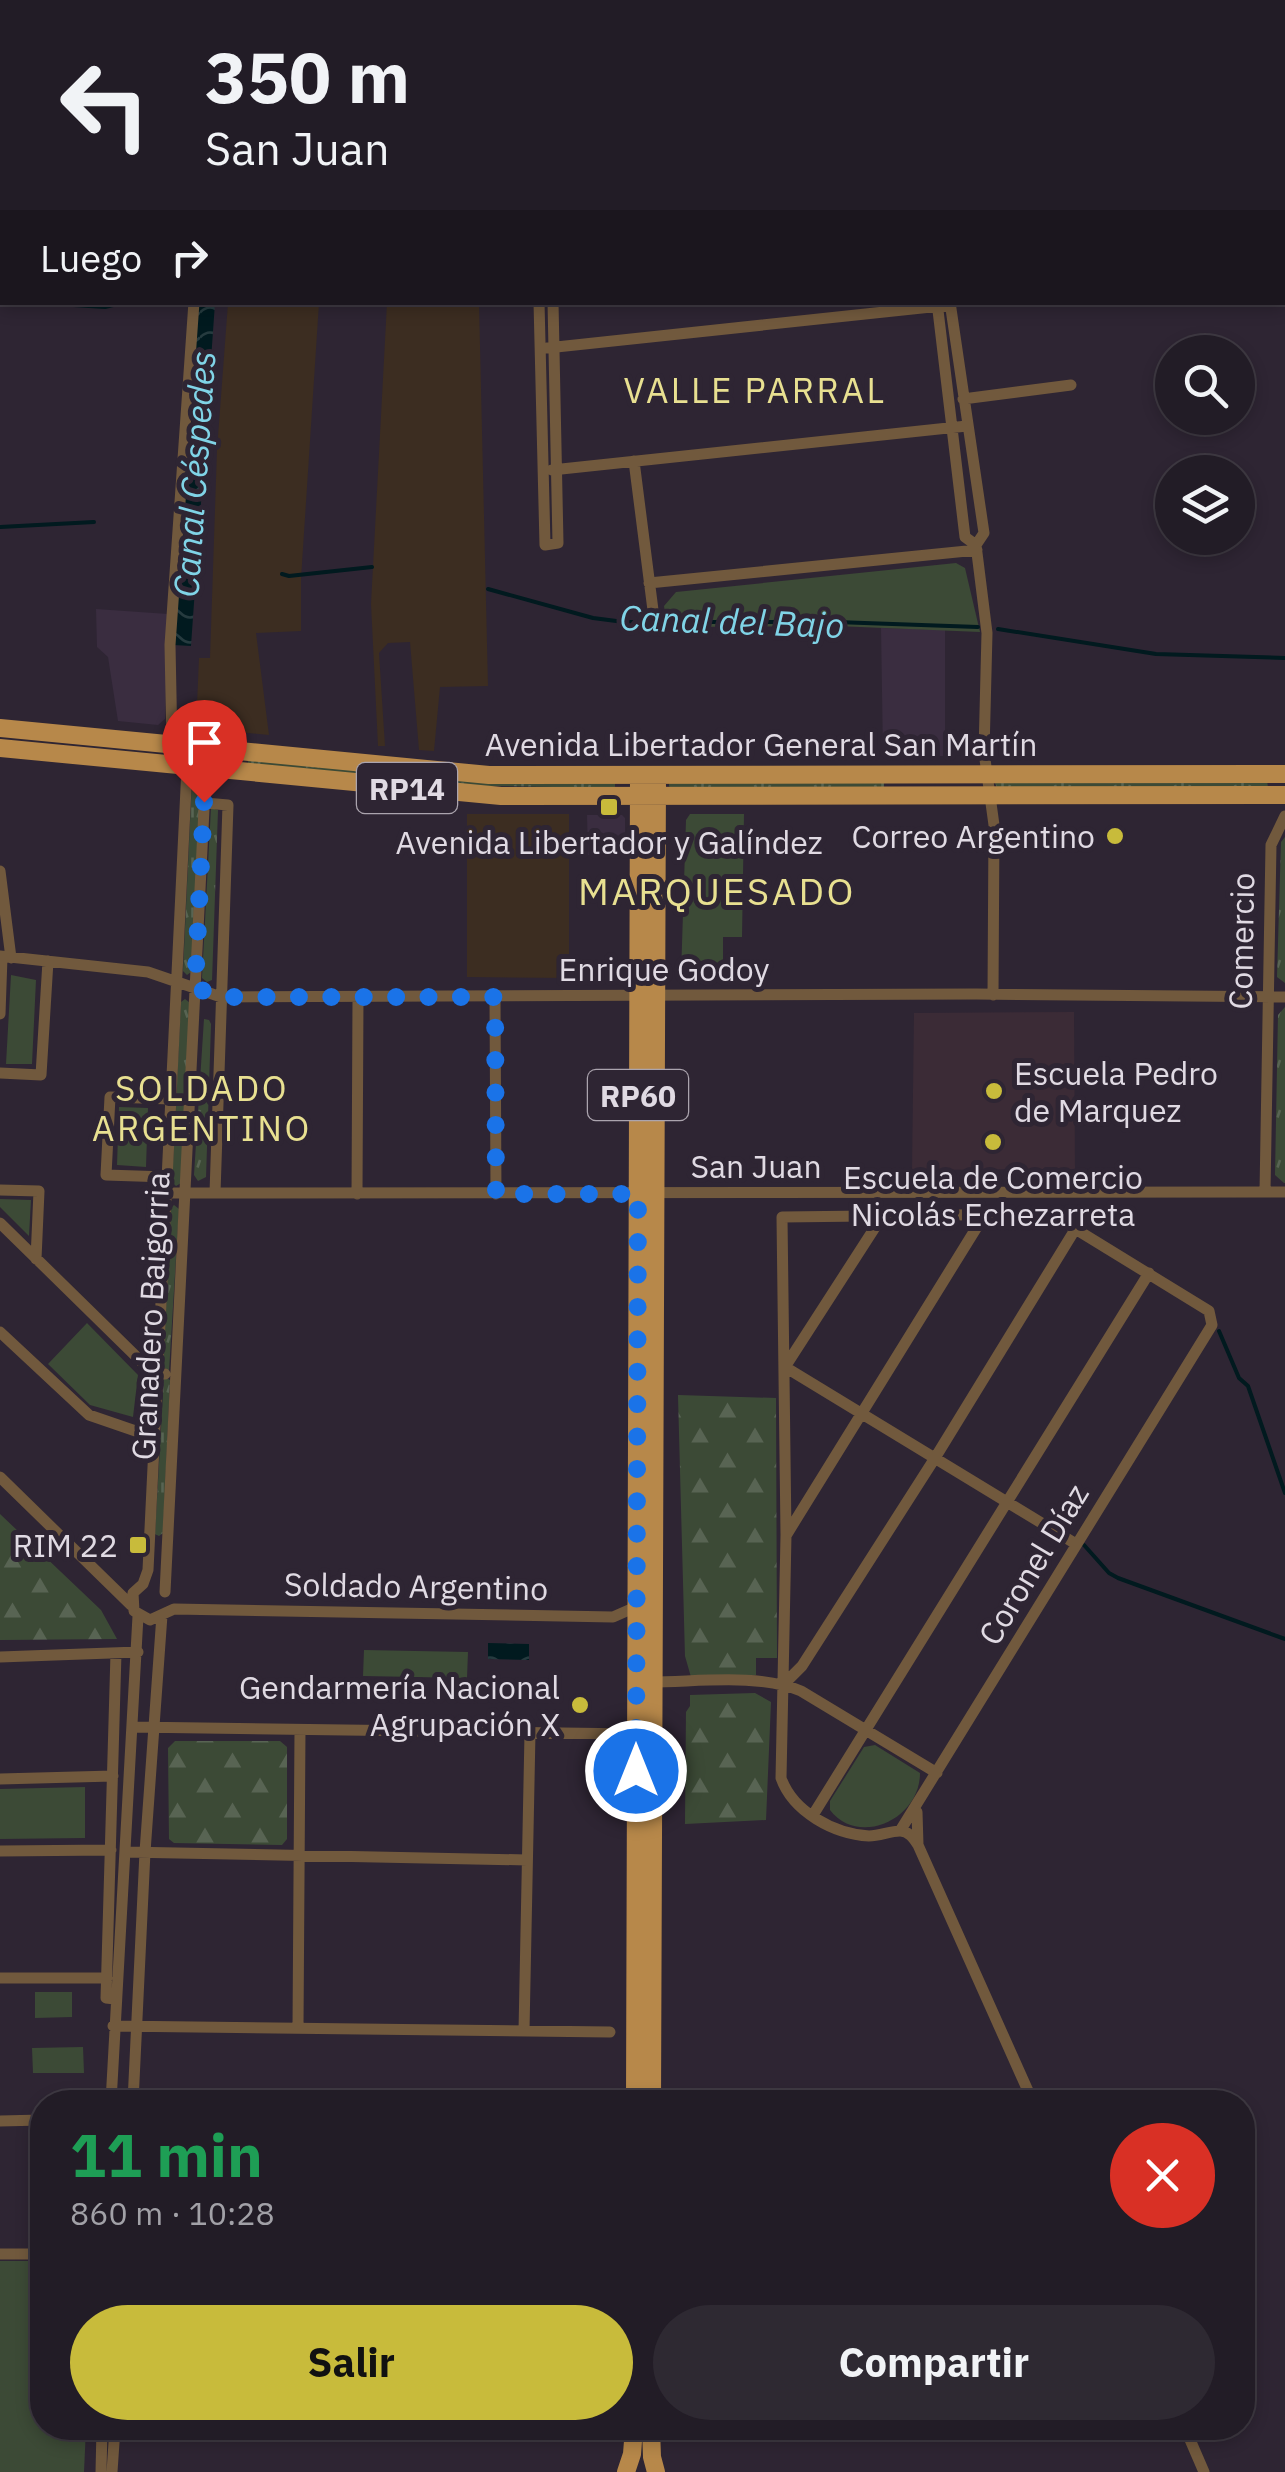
<!DOCTYPE html>
<html lang="es">
<meta charset="utf-8">
<style>
:root{--surface:#221c26;--page:#2e2932;--text:#f1f3f6;--muted:#a2a1a7;--line:#3f3a43;--accent:#c8bb3b}
body{margin:0;font-family:"IBM Plex Sans",sans-serif;background:var(--page);color:var(--text);height:100vh;display:flex;flex-direction:column;font-size:38px;white-space:nowrap}
*{box-sizing:border-box;margin:0}
p{font-size:32px;color:var(--muted)}
.icon{flex:none;width:55px;height:55px;fill:none;stroke:currentColor;stroke-width:2;stroke-linecap:round;stroke-linejoin:round}
.map{position:relative;flex:1;overflow:hidden}
.sheet{position:absolute;left:30px;top:2090px;width:1225px;height:350px;display:flex;flex-direction:column;background:var(--surface);border-radius:40px;box-shadow:0 5px 15px #0003,0 0 0 2px var(--line)}
.sheet>*{flex:none}
.banner{position:absolute;left:0px;top:0px;width:1285px;height:305px;box-shadow:0 5px 15px #0003,0 0 0 2px var(--line);background:#221c26;color:var(--text);overflow:hidden}
.tools{position:absolute;left:1155px;top:335px;display:grid;gap:20px}
.tools a{display:grid;place-items:center;width:100px;height:100px;border-radius:50%;background:var(--surface);box-shadow:0 5px 15px #0003,0 0 0 2px var(--line);font-size:50px}
.pin{position:absolute;display:grid;place-items:center;width:85px;height:85px;color:#fff;margin:-102px -42px;border-radius:50% 50% 50% 0;rotate:-45deg;box-shadow:0 0 10px #0007}
.pin .icon{rotate:45deg}
.me{position:absolute;width:110px;margin:-55px;rotate:0deg;stroke-linejoin:round;filter:drop-shadow(0 0 8px #0008)}
.turn{display:flex;align-items:center;gap:35px;height:210px;padding:0 40px;font-size:45px}
.turn .icon{width:130px;height:130px;stroke-width:2.5}
.turn b{display:block;font-size:70px;line-height:85px}
.then{display:flex;align-items:center;height:95px;padding:0 40px;background:#0003;gap:20px;font-size:38px}
.round{display:grid;place-items:center;flex:none;width:105px;height:105px;border-radius:52px;background:var(--page)}
.head{display:flex;align-items:center;justify-content:space-between;height:170px;padding:0 40px}
h1{font-size:60px;font-weight:700;line-height:75px;color:#1e9e55}
.action{display:flex;gap:20px;margin-top:auto;padding:20px 40px}
.action a{flex:1;height:115px;border-radius:60px;background:var(--accent);color:#111;font-size:40px;font-weight:700;line-height:115px;text-align:center}
.action a+a{background:var(--page);color:var(--text)}
.map>svg:first-child{display:block}
.built{fill:#3a2d40}
.industrial{fill:#3c2d21}
.education{fill:#3b2b36}
.grass{fill:url(#grass-tufts)}
.forest{fill:url(#forest-firs)}
.park{fill:#3c4a36}
.water{fill:url(#water-waves)}
.lines{fill:none;stroke-linecap:round;stroke-linejoin:round}
.stream{stroke:#011a1f;stroke-width:4}
.street{stroke:#71593d;stroke-width:11}
.primary{stroke:#b7884a;stroke-width:18}
.route{stroke:#1a73e8;stroke-width:18;stroke-dasharray:0 32.4}
.poi-dot{fill:#c8bb3b;stroke:#2e2533;stroke-width:4}
.labels{text-anchor:middle;dominant-baseline:central;stroke-width:10;stroke-linejoin:round;paint-order:stroke}
.shield{fill:#2e2533;stroke:#aba4ae;stroke-width:2.5}
.shield-label{font-size:30px;font-weight:bold;fill:#e0dae3}
.street-label{font-size:32px;fill:#e0dae3;stroke:#2e2533}
.poi-label{font-size:32px;fill:#e0dae3;stroke:#2e2533;text-anchor:end}
.neighbourhood-label{font-size:35px;letter-spacing:2.5px;fill:#e8e091;stroke:#2e2533}
.water-label{font-size:35px;font-style:italic;fill:#80d4e7;stroke:#2e2533}
.quarter-label{font-size:38px;letter-spacing:2.5px;fill:#e8e091;stroke:#2e2533}
</style>
<div class="map">
<svg width="1285" height="2472" viewBox="0 0 1285 2472">
<defs>
<pattern id="grass-tufts" width="24" height="20" patternUnits="userSpaceOnUse" patternTransform="scale(2.5)"><rect width="24" height="20" fill="#3c4a36"/><path d="M3 7l-1-3M5 7V3M7 7l1-3M15 17l-1-3M17 17v-4M19 17l1-3" fill="none" stroke="#586453"/></pattern>
<pattern id="forest-firs" width="22" height="20" patternUnits="userSpaceOnUse" patternTransform="scale(2.5)"><rect width="22" height="20" fill="#3c4a36"/><path d="M5 1l3.5 6h-7zM16 11l3.5 6h-7z" fill="#586453"/></pattern>
<pattern id="water-waves" width="16" height="10" patternUnits="userSpaceOnUse" patternTransform="scale(2.5)"><rect width="16" height="10" fill="#011a1f"/><path d="M0 5q4-4 8 0t8 0" fill="none" stroke="#263b3f"/></pattern>
</defs>
<rect width="100%" height="100%" fill="#2e2533"/>
<path class="built" d="M96,609L168,614L165,719L158,725L118,721L108,657L97,647Z
M881,628L945,630V756H883Z
M587,815H622L625,818V855H588Z"/>
<path class="industrial" d="M228,303H319L301,579V631L256,633L269,735L196,728L199,658H210L217,450Z
M387,303H479L488,686L440,687L434,751L419,750L410,642L388,643L379,653L385,746H378L371,604Z
M467,814H569V978L467,977Z"/>
<path class="education" d="M1074,1012L1075,1169L912,1170L914,1013Z"/>
<path class="grass" d="M248,758L615,781V788L486,786L248,764Z
M195,777L201,781L191,972L187,975L183,971L192,780Z
M884,780V788L671,789L669,786V782Z
M1267,780L1268,788H997L995,783Z
M211,808L218,810L212,980L207,982L202,978Z
M1285,837V983L1277,977L1281,842Z
M185,999L190,1003L181,1183L176,1186L172,1182L181,1002Z
M1285,1007V1183H1284L1275,1175L1278,1015Z
M204,1019L209,1020L211,1024L206,1177L198,1181L194,1175Z
M174,1205L179,1209L169,1371L163,1367L171,1208Z
M164,1377L170,1380L163,1533L159,1536L155,1534Z"/>
<path class="forest" d="M678,1395L776,1398L777,1658H756V1675L691,1677L685,1656Z
M0,1514L101,1610L117,1639L0,1640Z
M755,1693L771,1702L766,1820L685,1824L686,1712L690,1706V1695Z
M175,1741H280L287,1747V1839L282,1845L174,1843L169,1839L168,1748Z"/>
<path class="park" d="M956,563L965,568L980,632L836,626L667,627L664,606L676,592Z
M690,814H744L742,937H723V978H684L681,975L686,820Z
M11,975L36,980L32,1064H6Z
M119,1107L148,1108L146,1167L117,1165Z
M0,1199L31,1200L29,1236L0,1207Z
M87,1323L138,1375L133,1417L90,1405L48,1364Z
M364,1650L468,1652L467,1678L363,1676Z
M875,1745L920,1773C920,1820 858,1847 830,1810V1801L864,1747Z
M85,1787V1838L0,1839V1789Z
M35,1992H72V2017L35,2018Z
M83,2047L84,2073H33L32,2048Z
M0,2261H42V2428H86L84,2472H0Z"/>
<path class="water" d="M199,303H215L191,646L173,645Z
M488,1643L529,1644V1660L488,1659Z"/>
<g class="lines">
<path class="stream" d="M1282,145L1285,146
M0,299H2
M26,302L105,307L125,302
M0,527L94,522
M282,574L289,576L372,567
M488,589L593,618L624,622H836L978,627
M998,629L1156,654L1285,658
M1219,1331L1239,1378L1248,1386L1285,1493
M1084,1545L1109,1573L1118,1578L1285,1639"/>
<path class="street" d="M215,2V0
M539,302L545,545L558,543L553,302
M937,302L965,537L976,545
M950,302L984,533L976,545L987,633L984,752L994,825L993,995
M547,348L950,305
M963,399L1071,385
M634,461L654,618
M552,470L967,426
M649,583L977,550
M172,745L170,645L194,302
M188,747L148,1570L143,1584L133,1593L134,1611L150,1620L174,1609L613,1617L638,1606
M205,803L228,805L215,1193
M0,871L11,958
M0,956L148,972L221,997L976,994L1285,997
M495,997L496,1194
M0,1014L2,957
M0,1073L41,1075L48,961
M167,1177L106,1175L110,1097L171,1099
M0,1190L39,1191L36,1259
M1265,1192L1271,845L1285,816
M167,1193L1285,1192
M357,1194L358,998
M883,1215L785,1367L1076,1544
M0,1223L153,1373L165,1374
M0,1332L89,1415L153,1437
M0,1477L131,1605
M787,1534L985,1214
M165,1592L207,749
M0,1657L138,1652
M651,1682C697,1682 758,1673 801,1691L937,1773
M784,1684L802,1666L935,1458L1076,1228
M133,1727L636,1734
M0,1779L113,1776
M917,1812L918,1845L1033,2102
M813,1815L1149,1273
M900,1831L1212,1325L1209,1311L1051,1214L782,1217L786,1535L781,1778C793,1812 834,1834 869,1836C880,1836 890,1831 900,1831C909,1831 914,1839 918,1845
M0,1851L111,1850
M125,1852L527,1860
M0,1978H107
M115,1999L106,1998L116,1653
M113,2026L610,2032
M298,2028L300,1730
M524,2031L530,1733
M111,2102L138,1616
M133,2102L145,1852L162,1615
M0,2121L42,2120
M0,2254H42
M1185,2428L1204,2472
M101,2472L102,2428
M112,2472L115,2428"/>
<path class="primary" d="M0,728L489,775L1285,774
M0,748L501,796L1285,795
M635,2102L639,775
M652,2102L657,775
M651,2428L652,2457L656,2472
M626,2472L632,2454L634,2428"/>
</g>
<g class="lines">
<path class="route" d="M204,802L195,988L222,997H495L496,1194H638L636,1771"/>
</g>
<g class="poi-dot">
<rect x="599" y="797" width="20" height="20" rx="5"/>
<circle cx="1115" cy="836" r="10"/>
<circle cx="994" cy="1091" r="10"/>
<circle cx="993" cy="1142" r="10"/>
<rect x="128" y="1535" width="20" height="20" rx="5"/>
<circle cx="580" cy="1705" r="10"/>
</g>
<g class="labels">
<g class="shield">
<rect x="357" y="763" width="100" height="50" rx="8"/>
<rect x="588" y="1070" width="100" height="50" rx="8"/>
</g>
<g class="shield-label">
<text x="407" y="788">RP14</text>
<text x="638" y="1095">RP60</text>
</g>
<g class="street-label">
<text x="761" y="744">Avenida Libertador General San Martín</text>
<text transform="translate(1241 941) rotate(-89)">Comercio</text>
<text x="664" y="969">Enrique Godoy</text>
<text x="756" y="1166">San Juan</text>
<text transform="translate(150 1316) rotate(-87)">Granadero Baigorria</text>
<text transform="translate(1033 1564) rotate(-59)">Coronel Díaz</text>
<text transform="translate(416 1586) rotate(1)">Soldado Argentino</text>
</g>
<g class="poi-label">
<text x="1095" y="836">Correo Argentino</text>
<text x="609" y="842" text-anchor="middle">Avenida Libertador y Galíndez</text>
<text x="1014" y="1073" text-anchor="start">Escuela Pedro<tspan x="1014" dy="37">de Marquez</tspan></text>
<text x="993" y="1177" text-anchor="middle">Escuela de Comercio<tspan x="993" dy="37">Nicolás Echezarreta</tspan></text>
<text x="118" y="1545">RIM 22</text>
<text x="560" y="1687">Gendarmería Nacional<tspan x="560" dy="37">Agrupación X</tspan></text>
</g>
<g class="neighbourhood-label">
<text x="755" y="390">VALLE PARRAL</text>
<text x="202" y="1088">SOLDADO<tspan x="202" dy="40">ARGENTINO</tspan></text>
</g>
<g class="water-label">
<text transform="translate(194 474) rotate(-86)">Canal Céspedes</text>
<text transform="translate(732 621) rotate(2)">Canal del Bajo</text>
</g>
<g class="quarter-label">
<text x="717" y="890">MARQUESADO</text>
</g>
</g>
</svg>
<div class="tools">
<a><svg class="icon" aria-label="search" viewBox="0 0 24 24"><circle cx="10" cy="10" r="6"/><path d="M15 15l6 6"/></svg></a>
<a><svg class="icon" aria-label="layers" viewBox="0 0 24 24"><path d="M12 4l9 5-9 5-9-5zM3 14l9 5 9-5"/></svg></a>
</div>
<div class="pin" style="left:204px;top:802px;background:#d93025"><svg class="icon" aria-label="arrive" viewBox="0 0 24 24"><path d="M6 21V4h12l-3 4 3 4H6"/></svg></div>
<svg class="me" style="left:636px;top:1771px" viewBox="-20 -20 40 40"><circle r="17" fill="#1a73e8" stroke="#fff" stroke-width="3"/><path d="M0-11L8 9 0 5-8 9z" fill="#fff"/></svg>
<div class="banner">
<div class="turn"><svg class="icon" aria-label="left" viewBox="0 0 24 24"><path d="M17 20v-9H6M10 6l-5 5 5 5"/></svg><div><b>350 m</b>San Juan</div></div>
<div class="then">Luego<svg class="icon" aria-label="right" viewBox="0 0 24 24"><path d="M7 20v-9h11M14 6l5 5-5 5"/></svg></div>
</div>
<section class="sheet">
<div class="head"><div><h1>11 min</h1><p>860 m · 10:28</p></div><a class="round" style="background:#d93025;color:#fff"><svg class="icon" aria-label="close" viewBox="0 0 24 24"><path d="M6 6l12 12M18 6L6 18"/></svg></a></div>
<div class="action"><a>Salir</a><a>Compartir</a></div>
</section>
</div>
